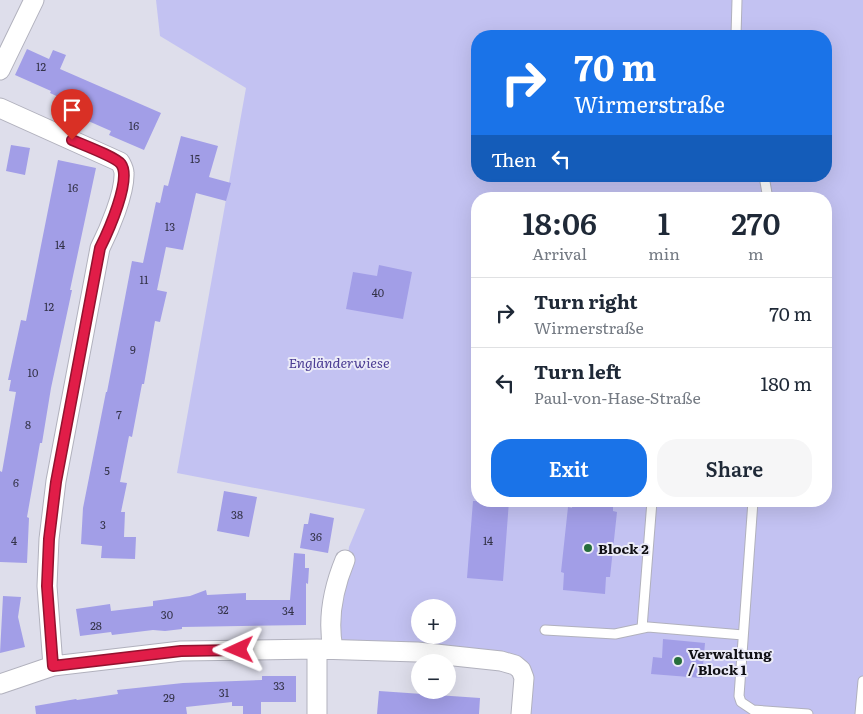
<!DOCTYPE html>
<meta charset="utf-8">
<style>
:root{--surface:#fff;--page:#f6f6f7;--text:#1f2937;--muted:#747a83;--line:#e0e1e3;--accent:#1a73e8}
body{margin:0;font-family:Literata,serif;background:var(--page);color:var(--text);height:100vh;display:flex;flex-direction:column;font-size:19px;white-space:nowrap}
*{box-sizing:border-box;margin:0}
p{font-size:16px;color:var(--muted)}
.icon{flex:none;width:28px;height:28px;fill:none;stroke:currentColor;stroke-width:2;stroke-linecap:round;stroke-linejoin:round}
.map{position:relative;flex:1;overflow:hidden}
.panel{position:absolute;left:471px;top:192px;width:361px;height:315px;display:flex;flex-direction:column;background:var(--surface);border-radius:20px;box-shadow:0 5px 20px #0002}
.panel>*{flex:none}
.top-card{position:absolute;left:471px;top:30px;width:361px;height:152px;border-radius:20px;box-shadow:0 5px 20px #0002;background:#1a73e8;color:#fff;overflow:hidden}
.fabs{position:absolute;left:411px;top:599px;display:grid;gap:10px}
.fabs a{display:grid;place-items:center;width:45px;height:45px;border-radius:50%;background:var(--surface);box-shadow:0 5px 20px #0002;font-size:25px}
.pin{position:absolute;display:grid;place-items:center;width:42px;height:42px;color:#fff;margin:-51px -21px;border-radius:50% 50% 50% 0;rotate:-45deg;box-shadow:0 0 5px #0007}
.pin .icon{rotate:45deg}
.me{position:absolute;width:55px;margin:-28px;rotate:269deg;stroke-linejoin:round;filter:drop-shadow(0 0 4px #0008)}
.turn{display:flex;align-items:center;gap:18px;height:105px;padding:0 20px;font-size:22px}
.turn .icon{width:65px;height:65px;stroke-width:2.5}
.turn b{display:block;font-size:35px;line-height:42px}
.then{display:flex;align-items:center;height:48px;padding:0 20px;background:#0003;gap:10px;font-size:19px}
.eta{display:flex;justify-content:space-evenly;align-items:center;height:85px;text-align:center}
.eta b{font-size:30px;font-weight:600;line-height:35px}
.primary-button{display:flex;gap:10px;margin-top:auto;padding:10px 20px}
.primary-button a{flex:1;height:58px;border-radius:20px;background:var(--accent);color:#fff;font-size:20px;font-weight:600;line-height:58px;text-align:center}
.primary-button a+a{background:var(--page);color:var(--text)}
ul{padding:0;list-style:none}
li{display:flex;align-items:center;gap:15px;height:70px;padding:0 20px;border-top:1px solid var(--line)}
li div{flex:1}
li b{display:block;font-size:19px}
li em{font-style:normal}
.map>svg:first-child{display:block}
.green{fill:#c3c2f2;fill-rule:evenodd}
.building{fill:#a29ee7}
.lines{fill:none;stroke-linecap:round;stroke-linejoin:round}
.service-casing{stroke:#b1b1bd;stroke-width:11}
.minor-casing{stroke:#b1b1bd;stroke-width:21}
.service{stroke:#fff;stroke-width:9}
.minor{stroke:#fff;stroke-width:19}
.route-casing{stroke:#92132f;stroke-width:12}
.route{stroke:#e11d48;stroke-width:9}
.poi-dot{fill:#266e3b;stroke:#ebebf8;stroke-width:2}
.labels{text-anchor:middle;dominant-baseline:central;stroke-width:4;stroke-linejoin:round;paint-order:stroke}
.number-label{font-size:11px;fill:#343349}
.park-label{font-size:14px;font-style:italic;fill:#4b3d93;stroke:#ebebf8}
.poi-label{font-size:14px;font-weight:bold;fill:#0f0f14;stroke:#ebebf8;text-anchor:start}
</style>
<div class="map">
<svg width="863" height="714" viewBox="0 0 863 714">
<rect width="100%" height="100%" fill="#dedeeb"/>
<path class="green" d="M156,0H863V714H528L526,666L340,641L333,622L346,569L349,547L365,509L177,473L246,88L160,36ZM478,36H826V176H478ZM478,199H826V501H478ZM420,608H448V635H420Z"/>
<path class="building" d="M27,49L49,59L53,50L66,55L60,69L161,113L144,150L109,135L111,131L61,109L65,100L50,93L51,91L15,75Z
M181,136L218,146L209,177L231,183L226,201L196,193L183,250L166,247L157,290L167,292L160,322L155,321L144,384H142L132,437L129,436L120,482L127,483L121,512H125L124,537H136L135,559L101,558L102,546L81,544L83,508L106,392H107L132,261L143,263L156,202L160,203L164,185L168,186Z
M11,145L30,148L25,175L6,171Z
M58,160L96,168L70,290H72L51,388L42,443H40L27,517L29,518L27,563L0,562V471L2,472L16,392L9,391L11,380H8L21,320L26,321Z
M379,265L412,272L403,319L346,309L353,272L377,276Z
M224,491L257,497L249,537L217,531Z
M473,501H509L503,581L467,578Z
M573,501H613V511L617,512L610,577H606L605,594L563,590L564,573L561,572L568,507L572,508Z
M310,513L334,518L328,553L300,548L304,524H308Z
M294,553L305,554V568H309L308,584L306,583V625L182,627V629L165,631L153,630L112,635L111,632L80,636L76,609L110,604L111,611L153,606V601L190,596L206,590L207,595L246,593V600H290Z
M3,596L21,597L18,617L25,647L0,653Z
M663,639L705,643L702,678L651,674L653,657L662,658Z
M262,676H296V702H261V714H243V706H232V702L186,707L187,714H36L35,706L76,699L77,700L118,694L117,690L183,683L262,680Z
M379,691L480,698L479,714H377Z"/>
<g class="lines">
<g class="service-casing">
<path id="service" d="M736,36L737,0
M764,176L768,199
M753,501L739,696L741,702L753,710L808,714
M642,628L652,501
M545,630L615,634L648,627L743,635
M860,714L863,681"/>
</g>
<g class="minor-casing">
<path id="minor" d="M0,70L34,0
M0,108L120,162C122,166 124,169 124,173C125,193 109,230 100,248L56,481L49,539L47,586L53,666
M317,649V714
M333,649C327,618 333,589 345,560
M0,684L53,666L181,651L317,649L417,652L501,661L515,665L521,670L524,678L521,714"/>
</g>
<use href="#service" class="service"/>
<use href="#minor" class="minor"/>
</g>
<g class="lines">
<g class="route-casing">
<path id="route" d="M72,140C81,144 116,157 121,164C132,179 108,232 100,248L56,482L49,539L47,586L53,666L181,651L239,650"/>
</g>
<use href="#route" class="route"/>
</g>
<g class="poi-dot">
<circle cx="588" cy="548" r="5"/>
<circle cx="678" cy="661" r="5"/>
</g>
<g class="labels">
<g class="number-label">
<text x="41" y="66">12</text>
<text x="134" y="125">16</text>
<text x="195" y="158">15</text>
<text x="73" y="187">16</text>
<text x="170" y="226">13</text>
<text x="60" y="244">14</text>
<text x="144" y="279">11</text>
<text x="378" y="292">40</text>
<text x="49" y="306">12</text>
<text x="133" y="349">9</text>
<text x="33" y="372">10</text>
<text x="119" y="414">7</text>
<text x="28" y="424">8</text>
<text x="107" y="470">5</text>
<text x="16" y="482">6</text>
<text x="237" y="514">38</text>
<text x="103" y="524">3</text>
<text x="316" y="536">36</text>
<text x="14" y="540">4</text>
<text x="488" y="540">14</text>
<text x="223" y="609">32</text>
<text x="288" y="610">34</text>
<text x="167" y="614">30</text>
<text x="96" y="625">28</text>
<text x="279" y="685">33</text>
<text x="224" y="692">31</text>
<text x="169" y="697">29</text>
</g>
<g class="park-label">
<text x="339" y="362">Engländerwiese</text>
</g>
<g class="poi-label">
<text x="598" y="548">Block 2</text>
<text x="688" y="653">Verwaltung<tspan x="688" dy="16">/ Block 1</tspan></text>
</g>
</g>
</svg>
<div class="fabs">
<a>+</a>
<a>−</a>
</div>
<div class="pin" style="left:72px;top:140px;background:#d93025"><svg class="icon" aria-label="arrive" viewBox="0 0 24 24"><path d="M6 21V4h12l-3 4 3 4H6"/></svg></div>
<svg class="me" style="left:239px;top:650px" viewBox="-20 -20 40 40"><path d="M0-17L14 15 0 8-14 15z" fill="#e11d48" stroke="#fff" stroke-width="4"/></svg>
<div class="top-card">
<div class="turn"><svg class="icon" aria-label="right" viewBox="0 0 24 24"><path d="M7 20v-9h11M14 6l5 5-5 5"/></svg><div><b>70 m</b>Wirmerstraße</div></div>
<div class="then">Then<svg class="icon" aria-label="left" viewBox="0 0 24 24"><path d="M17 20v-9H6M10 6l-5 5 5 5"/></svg></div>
</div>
<section class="panel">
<div class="eta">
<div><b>18:06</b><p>Arrival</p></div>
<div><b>1</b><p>min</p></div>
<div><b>270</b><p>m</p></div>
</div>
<ul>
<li><svg class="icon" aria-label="right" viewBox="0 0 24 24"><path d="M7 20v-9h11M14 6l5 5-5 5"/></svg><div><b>Turn right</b><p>Wirmerstraße</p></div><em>70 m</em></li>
<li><svg class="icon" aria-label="left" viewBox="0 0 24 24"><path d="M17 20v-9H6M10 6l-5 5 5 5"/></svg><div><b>Turn left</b><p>Paul-von-Hase-Straße</p></div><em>180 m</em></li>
</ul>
<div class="primary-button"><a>Exit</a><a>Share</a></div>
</section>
</div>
